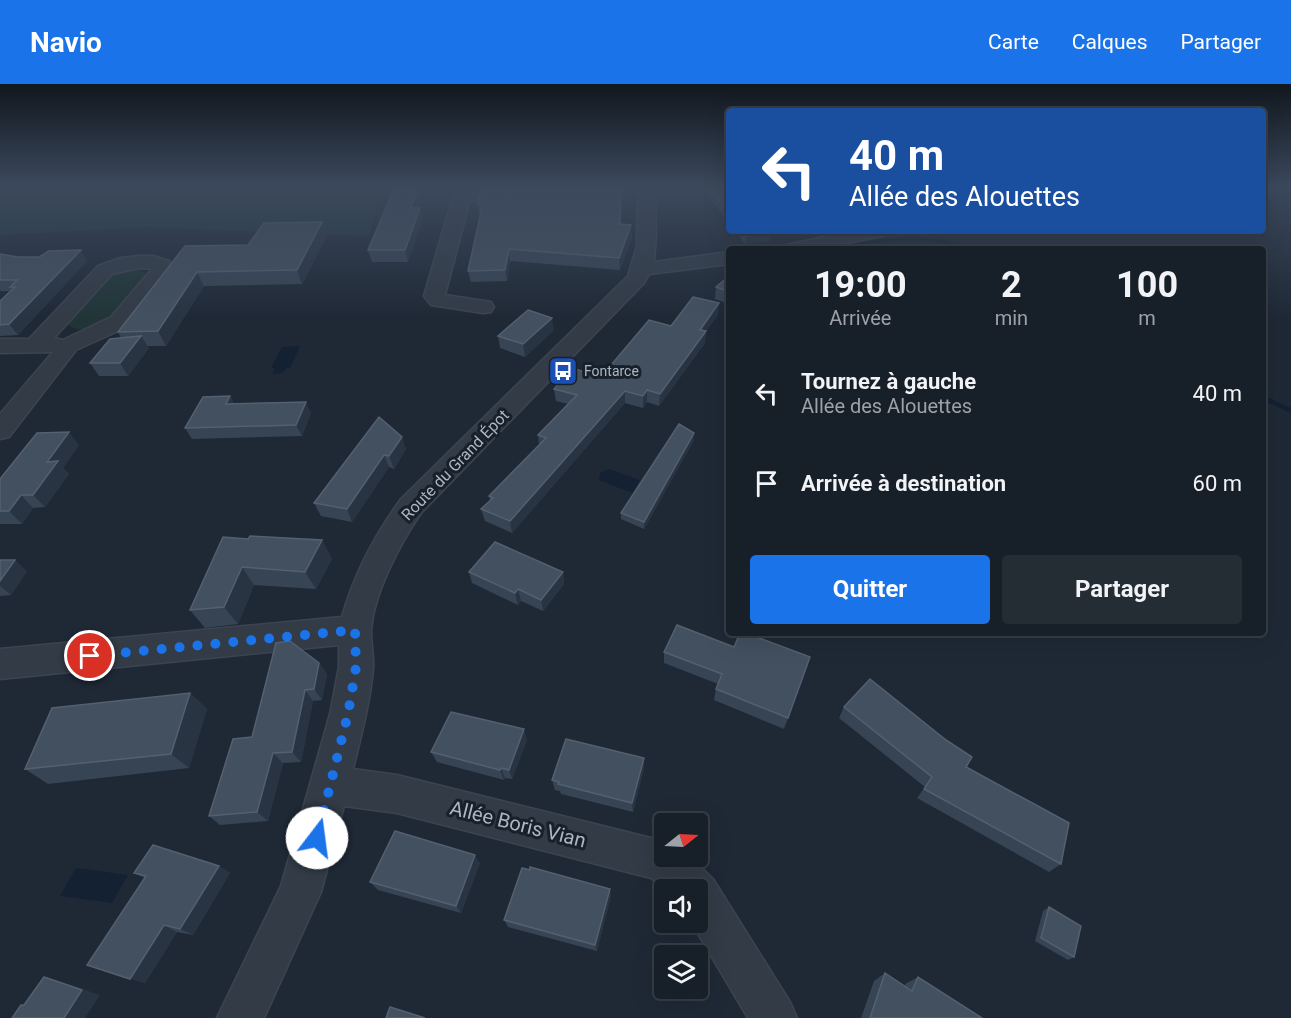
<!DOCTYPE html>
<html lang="fr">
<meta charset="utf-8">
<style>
:root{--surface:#171f28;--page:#242c34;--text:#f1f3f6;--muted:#9ea2a8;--line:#363d45;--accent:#1a73e8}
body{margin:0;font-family:Roboto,sans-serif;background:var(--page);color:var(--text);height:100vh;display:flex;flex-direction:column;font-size:22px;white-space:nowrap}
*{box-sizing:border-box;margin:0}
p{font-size:20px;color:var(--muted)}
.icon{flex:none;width:33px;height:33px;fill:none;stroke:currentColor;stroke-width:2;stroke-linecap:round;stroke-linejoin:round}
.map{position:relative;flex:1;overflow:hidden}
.drawer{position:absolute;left:726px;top:162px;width:540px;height:390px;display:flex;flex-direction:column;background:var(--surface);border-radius:6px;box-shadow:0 6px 24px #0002,0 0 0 2px var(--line)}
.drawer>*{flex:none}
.banner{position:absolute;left:726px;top:24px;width:540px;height:126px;border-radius:6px;box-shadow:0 6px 24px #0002,0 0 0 2px var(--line);background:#1a4fa0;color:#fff;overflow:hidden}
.needle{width:39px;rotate:72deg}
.controls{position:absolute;left:654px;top:729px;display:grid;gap:12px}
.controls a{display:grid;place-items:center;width:54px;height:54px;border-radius:6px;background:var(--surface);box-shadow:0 6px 24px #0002,0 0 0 2px var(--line);font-size:30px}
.pin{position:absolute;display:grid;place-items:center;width:51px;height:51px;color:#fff;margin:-26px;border:3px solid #fff;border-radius:50%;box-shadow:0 2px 6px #0007}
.me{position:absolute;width:66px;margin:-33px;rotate:15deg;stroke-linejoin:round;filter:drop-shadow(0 0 4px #0008)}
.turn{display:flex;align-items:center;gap:21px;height:126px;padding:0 24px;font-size:27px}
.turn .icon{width:78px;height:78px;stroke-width:2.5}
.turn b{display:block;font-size:42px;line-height:51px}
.eta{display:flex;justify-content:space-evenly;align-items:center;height:102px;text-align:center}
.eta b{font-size:36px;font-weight:700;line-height:42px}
.button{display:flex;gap:12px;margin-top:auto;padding:12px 24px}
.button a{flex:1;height:69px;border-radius:6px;background:var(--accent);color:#fff;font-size:24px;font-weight:700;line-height:69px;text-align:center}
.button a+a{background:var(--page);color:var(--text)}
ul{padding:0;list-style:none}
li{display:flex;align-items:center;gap:18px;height:90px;padding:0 24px}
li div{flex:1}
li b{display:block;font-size:22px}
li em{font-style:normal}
header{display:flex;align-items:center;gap:36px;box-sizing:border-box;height:84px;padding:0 30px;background:var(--accent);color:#fff}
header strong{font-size:28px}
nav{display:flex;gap:33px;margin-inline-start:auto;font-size:21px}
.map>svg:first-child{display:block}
.green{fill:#213537}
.water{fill:#132132}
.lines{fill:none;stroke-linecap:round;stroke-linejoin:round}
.stream{fill:#132132;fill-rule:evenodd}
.minor-casing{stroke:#3c4450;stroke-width:3}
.minor{fill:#323b46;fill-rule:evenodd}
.wall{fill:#374453}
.shaded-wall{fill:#283442}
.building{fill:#43505f;stroke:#54606f;stroke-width:1.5}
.route{stroke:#1a73e8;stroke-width:10;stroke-dasharray:0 18}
.labels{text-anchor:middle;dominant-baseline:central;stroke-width:6;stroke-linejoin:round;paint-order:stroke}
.far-poi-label{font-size:14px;fill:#acb6c4;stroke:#18202a;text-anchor:start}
.street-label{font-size:16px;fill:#acb6c4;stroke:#18202a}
.near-street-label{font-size:20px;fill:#acb6c4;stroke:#18202a}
</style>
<header>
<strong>Navio</strong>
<nav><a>Carte</a><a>Calques</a><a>Partager</a></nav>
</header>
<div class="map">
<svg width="1291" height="934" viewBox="0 0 1291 934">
<rect width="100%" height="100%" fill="#1f2936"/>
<path class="green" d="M0,104H382L369,152L145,143L0,151Z
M136,185L149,190C140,202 132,218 122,229C109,243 80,252 65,239L111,189Z"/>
<path class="water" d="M300,262L290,284H286L283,289L272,290L275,284H271L282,263Z
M609,385L640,396L632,409L599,396L600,389Z
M76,784H77L128,791L112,819L60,812Z"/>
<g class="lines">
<path class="stream" d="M911,153L945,156L963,161L960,163C932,155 904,156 875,159C858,161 841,165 823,165L826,163L876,156Z
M1263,311L1291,324V329L1263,316Z"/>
<g class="minor-casing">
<path id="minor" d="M471,104H504L501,108L484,111L469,119L445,211L491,218L494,223L491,228L483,229L431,221L424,212L452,116Z
M638,104H655L656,151L654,178L729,168V180L649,190L644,199L421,429C400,460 373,510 371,548C371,560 374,573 373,585C370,619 361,652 353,685L397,691L651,754L664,759V772H689L713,795L790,918L797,934H748L691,838H698V806H664L651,794L397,729L344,722L321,808L264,934H217L281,802L330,630L339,583V561L0,595V565L342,533C354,490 374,452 401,415L628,192L637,162Z
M852,147H888L886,151L820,165H783L786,161Z
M139,172H153L169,177L172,186L127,243L76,266L9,353L0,355V330L53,268L0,269V255H29L98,182L121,174ZM139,184L152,185L111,233L63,256L54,254L112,190Z"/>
</g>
<use href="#minor" class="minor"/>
</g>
<path class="wall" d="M390,104H425L418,124L423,135L408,178H372L368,166L391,112L389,105Z
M482,104H621V140L632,153L620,186L510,177L507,197L471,198L468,187L481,130H479L477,119Z
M702,104H729V139Z
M735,147H770L771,149L770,157L745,160Z
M327,151L302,200L204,202L166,262H147L149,264L128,292H99L90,279L121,254L118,248L185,162L248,161Z
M0,170L18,173H39L87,177L18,251L0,252V217L11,207H0Z
M729,192V220L715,215L716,203Z
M718,231L706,247L705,259L659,322L647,318L643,324L625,319L512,449L485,437L481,425L490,417L489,412L539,361L538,351L568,320L556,317L554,305L601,293L671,242Z
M554,246L525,273L500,264L498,252Z
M230,312L234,320L311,329L302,352L192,355L185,344Z
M379,333L406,365L394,385L389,383L352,438L321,432L314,419Z
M694,349V356L644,445L621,435V429Z
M79,361L63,384L69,390L45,423L33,424L22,440H0V395Z
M248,455L322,456L332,475L316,505L254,501L238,540L205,544L190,526Z
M0,476L27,487L11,511L0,512Z
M469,488H563L564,500L543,527L521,517L518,521L472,499Z
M734,563L810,573L784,645L714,616L716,605L718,600L664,579V568Z
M319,579L327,590L322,616L313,617L301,678L283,679L268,737L220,741L209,732L252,653Z
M190,609L207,625L189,684L48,700L25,685Z
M844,623L966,683L1061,780L1049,788L917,714L925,703L839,634Z
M527,656L512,695L505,694L504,696L437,678L431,668Z
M644,684L633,728L561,710L560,707L555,706L552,696Z
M480,779L461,829L378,806L370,798Z
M219,782L230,789L193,851L177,848L145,899L87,881L145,794L134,789Z
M611,812L597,867L508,843L504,836Z
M1049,823L1074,873L1068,876L1035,857L1043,827Z
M885,889L905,902V900L918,893L982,934H861L874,897Z"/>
<path class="shaded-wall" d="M418,104H425L414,135L411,124Z
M420,124L423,135L408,178L405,166Z
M322,138L327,151L302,200L297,186Z
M631,141L632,153L620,186L619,174Z
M771,149L770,157L745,160L746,152Z
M509,165L510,177L507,197L505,186Z
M81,166L87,177L18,251L9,240Z
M197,188L204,202L166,262L158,247Z
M719,219L718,231L706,247L705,259L659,322L660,310L700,246Z
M552,234L554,246L525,273L523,260Z
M141,252L149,264L128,292L120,279Z
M647,306V318L643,324V312Z
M625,307V319L512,449L510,437Z
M230,312L236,323L226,320Z
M306,318L311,329L302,352L296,341Z
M69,348L79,361L63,384L69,390L45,423L33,411L47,378Z
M694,349V356L644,445V438Z
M402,353L406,365L394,385L389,372Z
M384,371L389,383L352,438L347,425Z
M21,411L33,424L22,440L9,427Z
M322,456L332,475L316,505L305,488Z
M15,476L27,487L11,511L0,502V497Z
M242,483L254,501L238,540L224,523Z
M563,488L564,500L543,527L541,516Z
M518,505L521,517L518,521L515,509Z
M319,579L327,590L322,616L314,605Z
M305,606L313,617L301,678L292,668Z
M190,609L207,625L189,684L171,670Z
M524,645L527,656L512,695L509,686Z
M273,669L283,679L268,737L257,728Z
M644,674V684L633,728L632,719Z
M501,684L505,694L504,696L500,686Z
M475,771L480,779L461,829L456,822Z
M219,782L230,789L193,851L180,845Z
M610,805L611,812L597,867L595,861Z
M164,841L177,848L145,899L130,895Z
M44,893L62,898L100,911L85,934H64Z"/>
<path class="building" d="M390,104H418L411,124H420L405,166H368L394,105H389Z
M482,104H621L620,140L631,141L619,174L509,165L505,186L468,187L483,119H477Z
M709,104H729V130Z
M322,138L297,186L197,188L158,247L118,248L185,162L248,161L264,139Z
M742,147H770L771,149L746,152Z
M81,166L9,240L0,241V217L15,203H10L17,196H0V170L18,173H39L49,167Z
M729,192V208L716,203Z
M693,213L719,219L700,246L706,247L660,310L647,306L643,312L625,307L510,437L481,425L493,414L489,412L546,354L538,351L577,311L554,305L572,284L601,293L649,236L671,242Z
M528,226L552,234L523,260L498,252Z
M141,252L120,279H90L110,255Z
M230,312L226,320L306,318L296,341L185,344L203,313Z
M379,333L402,353L389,372L384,371L347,425L314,419Z
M679,340L694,349L644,438L621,429Z
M69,348L47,378L58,377L33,411H21L9,427H0V395L37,349Z
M250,452L322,456L305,488L242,483L224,523L190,526L223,453L248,455Z
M495,458L563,488L541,516L518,505L515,509L469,488Z
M0,476H15L0,497Z
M677,541L734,563L740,549H746L810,573L788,634L716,605L722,590L664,568Z
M290,557L319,579L314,605L305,606L292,668L273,669L257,728L209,732L233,655L252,653L276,559Z
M870,595L946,656L972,673L966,683L1069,739L1061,780L924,705L932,693L844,623Z
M190,609L171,670L25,685L52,624Z
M451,628L524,645L509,686L501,684L500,686L431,668Z
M566,655L644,674L632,719L558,700L559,698L552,696Z
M395,747L475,771L456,822L370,798Z
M153,761L219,782L180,845L164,841L130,895L87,881L146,792L134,789Z
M530,783L610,805L595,861L504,836L522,784L530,786Z
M1049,823L1081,842L1074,873L1041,854Z
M885,889L912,907L918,893L982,934H870Z
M44,893L82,906L64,934H12L21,921H24Z
M390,923L425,934H386Z"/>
<linearGradient id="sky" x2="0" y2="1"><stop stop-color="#11171e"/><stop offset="0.44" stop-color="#3c495d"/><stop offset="1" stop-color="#3c495d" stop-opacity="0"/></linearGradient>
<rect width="1291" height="234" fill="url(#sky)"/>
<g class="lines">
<path class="route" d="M90,572L355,546L356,583L348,630L317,754"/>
</g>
<defs>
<g id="bus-square" transform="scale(1.5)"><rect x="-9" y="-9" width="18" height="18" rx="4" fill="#1a4fb4" stroke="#18202a"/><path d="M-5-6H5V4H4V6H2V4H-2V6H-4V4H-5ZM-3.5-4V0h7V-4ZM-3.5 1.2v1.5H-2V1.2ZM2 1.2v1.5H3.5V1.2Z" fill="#fff"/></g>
</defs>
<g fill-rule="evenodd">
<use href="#bus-square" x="563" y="287"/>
</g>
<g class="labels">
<g class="far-poi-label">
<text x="584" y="287">Fontarce</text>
</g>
<g class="street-label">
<text transform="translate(455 381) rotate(-46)">Route du Grand Épot</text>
</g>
<g class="near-street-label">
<text transform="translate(518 740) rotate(14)">Allée Boris Vian</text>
</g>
</g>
</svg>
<div class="controls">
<a><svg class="needle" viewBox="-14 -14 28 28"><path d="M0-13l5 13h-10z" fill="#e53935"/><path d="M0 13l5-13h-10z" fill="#9ea2a8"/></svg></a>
<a><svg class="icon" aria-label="sound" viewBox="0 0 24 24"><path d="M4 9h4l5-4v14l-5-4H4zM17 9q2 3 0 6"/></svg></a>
<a><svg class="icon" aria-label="layers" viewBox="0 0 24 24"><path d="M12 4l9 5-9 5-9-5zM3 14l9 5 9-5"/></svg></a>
</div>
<div class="pin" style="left:90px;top:572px;background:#d93025"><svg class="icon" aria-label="arrive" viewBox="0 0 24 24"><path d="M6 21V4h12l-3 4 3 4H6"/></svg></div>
<svg class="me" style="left:317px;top:754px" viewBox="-20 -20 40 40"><circle r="19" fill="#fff"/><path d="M0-13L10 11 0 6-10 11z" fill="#1a73e8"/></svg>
<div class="banner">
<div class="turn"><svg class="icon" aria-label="left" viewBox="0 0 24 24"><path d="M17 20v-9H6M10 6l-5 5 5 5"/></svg><div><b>40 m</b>Allée des Alouettes</div></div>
</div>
<section class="drawer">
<div class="eta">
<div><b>19:00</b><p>Arrivée</p></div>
<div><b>2</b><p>min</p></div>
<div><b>100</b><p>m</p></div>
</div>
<ul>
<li><svg class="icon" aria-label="left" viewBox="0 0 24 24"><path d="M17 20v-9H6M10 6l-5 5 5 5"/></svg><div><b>Tournez à gauche</b><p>Allée des Alouettes</p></div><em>40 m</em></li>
<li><svg class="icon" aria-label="arrive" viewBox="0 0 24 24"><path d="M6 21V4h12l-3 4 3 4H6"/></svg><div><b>Arrivée à destination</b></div><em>60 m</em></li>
</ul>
<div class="button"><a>Quitter</a><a>Partager</a></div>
</section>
</div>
